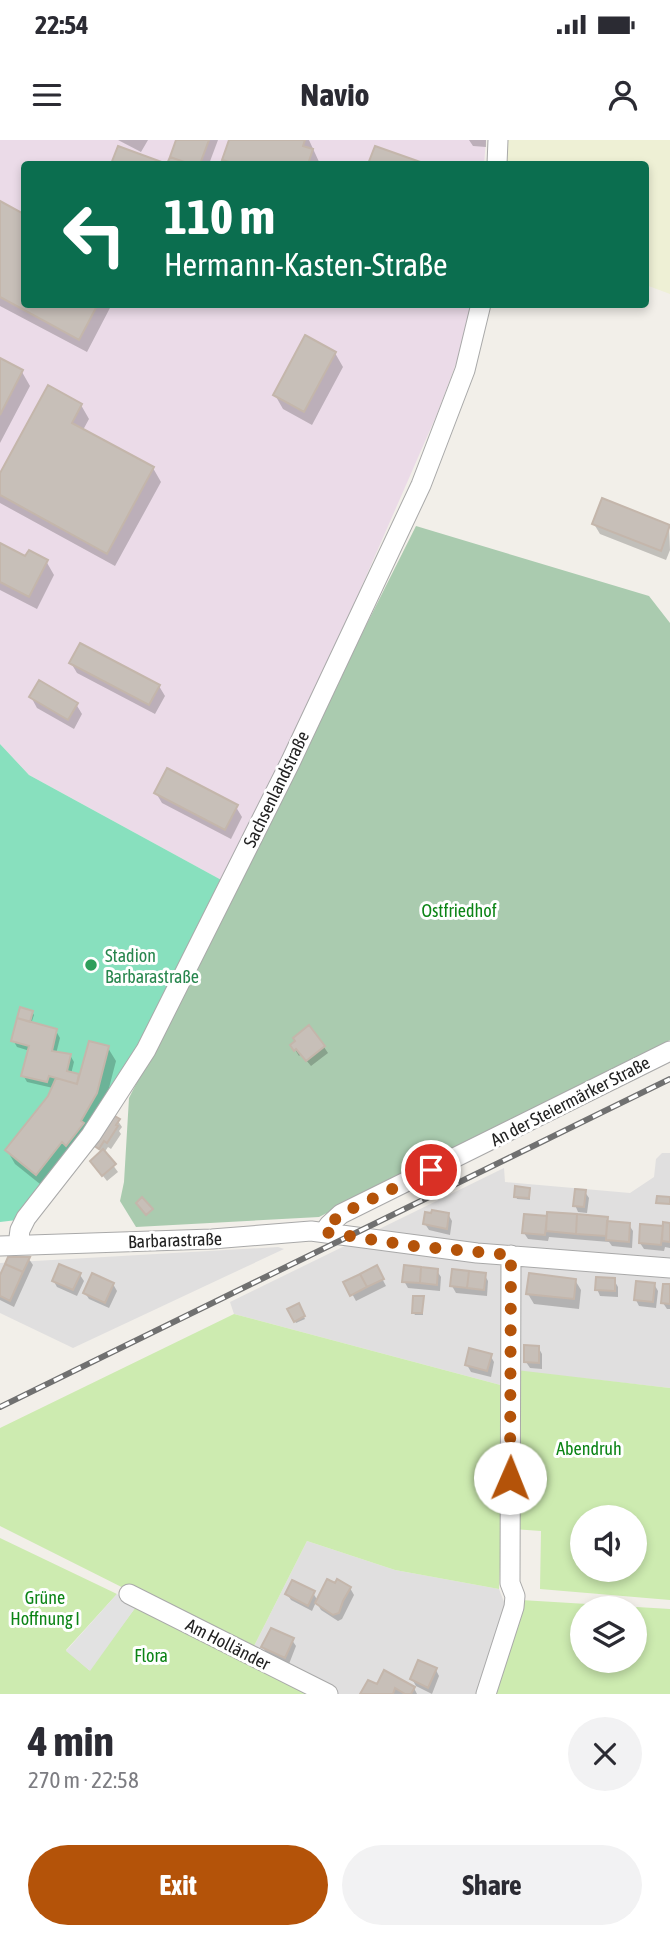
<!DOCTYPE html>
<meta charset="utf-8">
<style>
:root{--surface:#fff;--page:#f2f2f3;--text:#2b2b33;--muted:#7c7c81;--accent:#b45309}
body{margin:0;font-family:"Asap Condensed",sans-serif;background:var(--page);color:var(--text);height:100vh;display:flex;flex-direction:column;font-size:26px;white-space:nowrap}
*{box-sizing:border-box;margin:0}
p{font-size:23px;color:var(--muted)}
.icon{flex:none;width:38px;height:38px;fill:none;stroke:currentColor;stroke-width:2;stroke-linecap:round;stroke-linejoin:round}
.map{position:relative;height:1554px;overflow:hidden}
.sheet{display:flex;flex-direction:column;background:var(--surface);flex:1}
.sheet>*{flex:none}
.banner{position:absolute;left:21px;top:21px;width:628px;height:147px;border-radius:7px;box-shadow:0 4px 10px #0003;background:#0b6e4f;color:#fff;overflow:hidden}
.controls{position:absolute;left:570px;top:1365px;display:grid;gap:14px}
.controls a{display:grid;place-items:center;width:77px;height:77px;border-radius:50%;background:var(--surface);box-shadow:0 4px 10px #0003;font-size:35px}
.pin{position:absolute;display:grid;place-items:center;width:60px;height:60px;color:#fff;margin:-30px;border:4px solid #fff;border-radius:50%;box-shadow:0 2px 7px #0007}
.me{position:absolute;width:77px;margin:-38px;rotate:1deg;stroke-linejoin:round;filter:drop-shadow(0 0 5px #0008)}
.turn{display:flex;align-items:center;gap:24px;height:147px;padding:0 28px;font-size:32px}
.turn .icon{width:91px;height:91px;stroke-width:2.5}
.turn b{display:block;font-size:49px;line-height:60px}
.round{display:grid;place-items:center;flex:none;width:74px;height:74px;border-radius:37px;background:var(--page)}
.overview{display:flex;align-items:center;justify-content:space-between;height:119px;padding:0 28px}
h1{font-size:42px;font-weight:700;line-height:52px}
.action{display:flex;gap:14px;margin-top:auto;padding:14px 28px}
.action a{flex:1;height:80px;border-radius:42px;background:var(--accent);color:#fff;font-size:28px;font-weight:700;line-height:80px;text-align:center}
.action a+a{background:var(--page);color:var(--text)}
.status{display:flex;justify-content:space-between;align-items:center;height:49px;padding:0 35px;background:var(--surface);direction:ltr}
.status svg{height:19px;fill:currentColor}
header{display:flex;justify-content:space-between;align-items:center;height:91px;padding:0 28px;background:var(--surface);font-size:32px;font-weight:700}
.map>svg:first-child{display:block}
.residential{fill:#e0dfdf}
.industrial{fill:#ebdbe8}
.farmland{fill:#eef0d5}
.grass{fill:#cdebb0;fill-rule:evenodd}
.cemetery{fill:#aacbaf}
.pitch{fill:#88e0be}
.parking{fill:#e2e2e2}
.shadow{fill:#0003}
.building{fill:#c7bfb8;stroke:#c4b6ab;stroke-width:2}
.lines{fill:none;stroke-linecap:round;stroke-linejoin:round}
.minor-casing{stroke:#a9a9a9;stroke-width:21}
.minor{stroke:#fff;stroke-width:19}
.rail-casing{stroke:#707070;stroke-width:6}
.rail{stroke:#fff;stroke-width:3.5;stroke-dasharray:10;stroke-linecap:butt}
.route{stroke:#b45309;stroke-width:12;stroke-dasharray:0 21.6}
.leisure-dot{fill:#2e9e5b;stroke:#fff;stroke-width:2.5}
.labels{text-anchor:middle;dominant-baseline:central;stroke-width:6;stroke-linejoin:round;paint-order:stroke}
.street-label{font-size:18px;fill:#222;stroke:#fff}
.park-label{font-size:18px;fill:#0c8416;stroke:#fff}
.leisure-label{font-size:18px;fill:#27864d;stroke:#fff;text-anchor:start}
</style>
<div class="status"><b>22:54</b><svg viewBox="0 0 49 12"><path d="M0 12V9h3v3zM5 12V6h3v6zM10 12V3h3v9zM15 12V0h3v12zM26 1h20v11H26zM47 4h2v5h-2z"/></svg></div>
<header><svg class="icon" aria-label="menu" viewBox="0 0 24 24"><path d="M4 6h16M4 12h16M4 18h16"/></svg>Navio<svg class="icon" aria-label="person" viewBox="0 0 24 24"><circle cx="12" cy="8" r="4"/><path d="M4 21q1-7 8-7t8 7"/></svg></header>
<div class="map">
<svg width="670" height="1554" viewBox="0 0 670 1554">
<rect width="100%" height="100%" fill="#f2efe9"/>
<path class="residential" d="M662,1013H670V1248L517,1231L508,1247L234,1174L230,1162L504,1028L505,1042L630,1053L654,1037L656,1019Z
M278,1107L284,1109L73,1208L0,1173V1123Z
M307,1401L395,1430L499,1449L506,1467L490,1554H317L251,1512Z"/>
<path class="industrial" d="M0,0H486L484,24H24V164L474,165L471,184L437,274L340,496L225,742L29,635L0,604Z"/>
<path class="farmland" d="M507,0H670V154L646,145V24H505Z"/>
<path class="grass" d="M234,1174L508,1247L499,1449L395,1430L307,1401L251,1512L0,1386V1288Z
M516,1230L670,1248V1460L540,1449L541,1391L513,1389ZM583,1377H635V1430H583Z
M0,1398L117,1454L66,1510L89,1530L138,1464L317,1554H0Z
M521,1460L670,1469V1554H490ZM583,1468H635V1521H583Z"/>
<path class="cemetery" d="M416,386L649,456L670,483V900L319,1077L136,1087L120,1061L124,1042L129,958Z"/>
<path class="pitch" d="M0,604L29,635L225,742L141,908L80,1002L17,1080L0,1082Z"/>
<path class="parking" d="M117,1454L138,1464L90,1531L66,1511Z"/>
<path class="shadow" d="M118,0H148L141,12Z
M177,0H218L209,24H169Z
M231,0H309L320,24H227L224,19Z
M469,0H486V7L473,6Z
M119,8L163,24H113Z
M376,8L421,24H370Z
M0,63L24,76V164H112L87,212L0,166Z
M335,213L343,227L312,285L283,269L275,255Z
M0,220L22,232L30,246L0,303Z
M81,265L89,279L83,290L153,328L161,342L115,426L0,363V336Z
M594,384L669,386L670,410L666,420L600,394Z
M0,405L26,418L46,421L54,435L37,469L0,450Z
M71,523L159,546L165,556L155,574L77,533Z
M31,557L76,564L82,574L74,589L37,568Z
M156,653L236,667L242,677L231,699L162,663Z
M32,872L34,875L31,884L56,891L60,898L56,914L70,915L74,922L71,934L78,936L80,939L108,908L116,921L104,967L45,1048L15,1024L7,1010L49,957L53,948L27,942L23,935L30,911L17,907L13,900Z
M292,905L324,907L328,913L311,926L301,914L299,916Z
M118,981L122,987L119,991L121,994L111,1009L108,1007L104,1013L118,1032L107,1041L92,1022L102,1013L95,1005Z
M529,1049L530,1060L517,1059L516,1056Z
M585,1052L589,1058L587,1073L578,1072L575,1065Z
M448,1074L452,1081L450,1095L429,1090L425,1084Z
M525,1076L607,1079L609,1083L629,1085L633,1091L632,1108L612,1106L609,1102L549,1097L548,1101L528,1099L524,1093Z
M670,1084V1108L665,1107L664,1111L644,1109L640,1103Z
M29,1119L33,1125L14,1167L0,1160V1139Z
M376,1127L386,1146L356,1161L346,1143Z
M437,1131L441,1137L440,1151L408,1148L404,1141Z
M484,1134L488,1141L487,1156L456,1153L452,1146Z
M80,1135L84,1141L77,1156L57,1147L53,1140Z
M575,1140L581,1150L579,1169L534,1164L528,1154Z
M614,1140L618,1147V1157L600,1156L597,1149Z
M113,1144L117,1151L109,1168L89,1159L85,1153Z
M654,1144L658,1151L656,1168L639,1166L636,1160Z
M670,1146V1169H667L663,1163Z
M423,1158V1175H415L413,1172Z
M298,1166L305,1179L296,1183L290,1170Z
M538,1207L542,1214V1229L530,1228L526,1222Z
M490,1215L494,1222L491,1237L471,1232L467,1225Z
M350,1448L354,1455L342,1479L338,1481L321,1470L316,1462L312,1471L291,1460L287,1454L313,1453L318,1461Z
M292,1500L296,1506L289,1524L267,1514L263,1507Z
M436,1530L439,1536L432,1554L416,1546L412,1539Z
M378,1547L414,1548L417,1554H362Z"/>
<path class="building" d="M176,0H209L200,24H190L170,17Z
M229,0H305L303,6L313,9L308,24H237L222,20Z
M118,6L167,24L170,17L190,24H111Z
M375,6L426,24H368Z
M0,61L24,74V164H98L79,200L0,157Z
M305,195L336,212L304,272L273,255Z
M0,218L23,230L0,275Z
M48,245L82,264L72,283L154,327L107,414L0,355V333Z
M602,358L670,385L661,411L592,384Z
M0,403L25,416L29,410L48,420L29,457L0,442Z
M80,503L160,545L149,565L69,523Z
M39,540L78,563L68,580L29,557Z
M167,628L238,665L225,690L154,653Z
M20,867L33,871L30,882L17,878Z
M17,878L57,889L52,911L71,914L67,931L79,934L77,944L49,936L47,942L21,936L29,906L11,901Z
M309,885L325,906L306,921L296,909L294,911L290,905L295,901L293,898Z
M89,901L109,906L97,953L81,981L84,983L66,1006L62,1002L36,1035L5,1010L48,956L56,938L77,944Z
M113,975L120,979L116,985L118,986L107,1003L104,1001L99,1009L93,1005Z
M103,1009L116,1024L102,1036L90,1021Z
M515,1046L530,1048L529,1058L514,1057Z
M575,1049L586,1050L584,1067L573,1066Z
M657,1056L670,1057V1064L656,1063Z
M142,1057L153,1069L146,1075L136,1063Z
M432,1070L449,1073L447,1089L423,1084L425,1072L431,1073Z
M547,1072L577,1074L576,1094L546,1091Z
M524,1074L547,1076L545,1095L522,1093Z
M577,1074L608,1077L606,1096L576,1094Z
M607,1081L630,1083L629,1102L606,1100Z
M663,1082L670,1083V1102L662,1101Z
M640,1084L663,1086L661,1105L639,1103Z
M8,1117H30L23,1132L5,1124Z
M5,1124L23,1132L10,1161L0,1156V1135Z
M59,1124L81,1133L73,1150L52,1141Z
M377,1125L384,1139L367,1147L360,1134Z
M404,1125L421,1127L420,1143L402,1142Z
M421,1127L438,1129L437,1145L420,1143Z
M452,1129L469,1131L467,1148L450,1146Z
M469,1131L486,1133L484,1150L467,1148Z
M92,1133L114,1143L105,1163L83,1153Z
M529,1133L576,1139L574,1159L526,1154Z
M360,1134L367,1147L350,1156L343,1142Z
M596,1137L615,1138V1151L595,1150Z
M636,1141L655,1143L653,1162L634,1160Z
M663,1144H670V1164L661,1163Z
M413,1156H424L422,1173H412Z
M299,1163L305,1176L294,1182L287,1169Z
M524,1205L539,1206V1223L524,1222Z
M469,1208L492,1214L487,1231L465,1225Z
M327,1439L335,1443L337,1439L351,1447L343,1461L339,1473L333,1475L315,1463Z
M292,1440L315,1451L308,1466L285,1454Z
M271,1488L294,1498L285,1518L261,1507Z
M418,1520L437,1528L428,1548L410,1539Z
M384,1530L415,1547L411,1554H405L395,1548L393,1554H360L368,1540L377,1544Z"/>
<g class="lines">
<g class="minor-casing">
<path id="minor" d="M497,24L498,0
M324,1092L329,1085L341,1074L670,911
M18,1105L20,1090L26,1078L91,995L146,910L290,623L421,345L465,230L481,164
M0,1106L212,1099L311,1091L477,1113L670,1128
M129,1454L328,1554
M486,1554L514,1467L515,1456L510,1443L511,1115"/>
</g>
<use href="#minor" class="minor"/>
<g class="rail-casing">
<path id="rail" d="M0,1267L670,939"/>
</g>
<use href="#rail" class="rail"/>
</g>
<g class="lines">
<path class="route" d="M431,1030L341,1074L329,1085L324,1092L413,1106L511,1115L510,1338"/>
</g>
<circle class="leisure-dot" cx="91" cy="825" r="7"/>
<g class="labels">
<g class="street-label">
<text transform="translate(276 649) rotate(-64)">Sachsenlandstraße</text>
<text transform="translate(570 961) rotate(-27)">An der Steiermärker Straße</text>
<text transform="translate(175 1100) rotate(-2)">Barbarastraße</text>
<text transform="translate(228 1504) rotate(27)">Am Holländer</text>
</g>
<g class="park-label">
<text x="459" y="770">Ostfriedhof</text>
<text x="589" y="1308">Abendruh</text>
<text x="45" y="1457">Grüne<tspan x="45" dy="21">Hoffnung I</tspan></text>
<text x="151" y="1515">Flora</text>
</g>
<g class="leisure-label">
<text x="105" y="815">Stadion<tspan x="105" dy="21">Barbarastraße</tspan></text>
</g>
</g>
</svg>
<div class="controls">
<a><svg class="icon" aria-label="sound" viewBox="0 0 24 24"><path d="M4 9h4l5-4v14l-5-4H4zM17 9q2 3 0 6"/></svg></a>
<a><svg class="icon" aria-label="layers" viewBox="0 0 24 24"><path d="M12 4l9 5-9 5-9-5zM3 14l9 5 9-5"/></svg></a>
</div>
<div class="pin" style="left:431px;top:1030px;background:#d93025"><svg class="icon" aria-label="arrive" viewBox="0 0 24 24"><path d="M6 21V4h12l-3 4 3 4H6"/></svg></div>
<svg class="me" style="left:510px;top:1338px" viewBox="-20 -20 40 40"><circle r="19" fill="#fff"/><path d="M0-13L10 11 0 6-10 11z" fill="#b45309"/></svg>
<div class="banner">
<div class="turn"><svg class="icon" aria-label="left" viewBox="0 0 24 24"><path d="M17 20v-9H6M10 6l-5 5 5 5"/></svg><div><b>110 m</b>Hermann-Kasten-Straße</div></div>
</div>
</div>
<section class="sheet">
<div class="overview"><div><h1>4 min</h1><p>270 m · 22:58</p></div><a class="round"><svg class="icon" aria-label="close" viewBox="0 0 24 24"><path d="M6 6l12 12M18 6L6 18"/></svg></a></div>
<div class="action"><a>Exit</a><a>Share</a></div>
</section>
